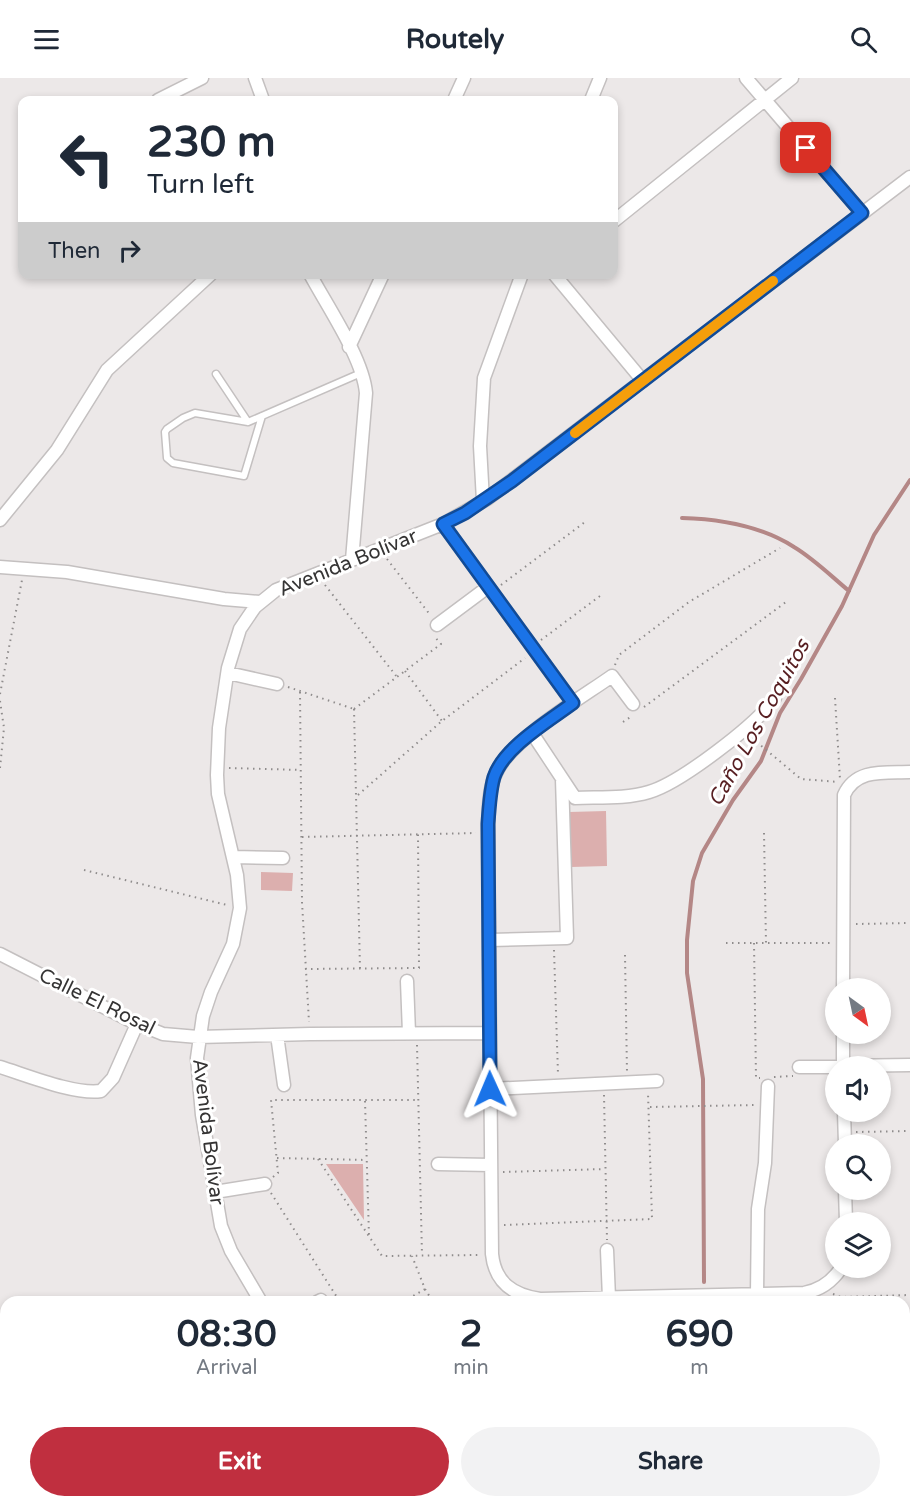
<!DOCTYPE html>
<meta charset="utf-8">
<style>
:root{--surface:#fff;--page:#f2f2f3;--text:#1f2937;--muted:#747a83;--accent:#c02f3f}
body{margin:0;font-family:"Varela Round",sans-serif;background:var(--page);color:var(--text);height:100vh;display:flex;flex-direction:column;font-size:22px;white-space:nowrap}
*{box-sizing:border-box;margin:0}
p{font-size:20px;color:var(--muted)}
.icon{flex:none;width:33px;height:33px;fill:none;stroke:currentColor;stroke-width:2;stroke-linecap:round;stroke-linejoin:round}
.map{position:relative;flex:1;overflow:hidden}
.side{position:absolute;left:0px;top:1218px;width:910px;height:212px;display:flex;flex-direction:column;background:var(--surface);border-radius:18px 18px 0 0;box-shadow:0 3px 9px #0003}
.side>*{flex:none}
.hud{position:absolute;left:18px;top:18px;width:600px;height:183px;border-radius:12px;box-shadow:0 3px 9px #0003;background:#fff;color:var(--text);overflow:hidden}
.needle{width:39px;rotate:147deg}
.tools{position:absolute;left:825px;top:900px;display:grid;gap:12px}
.tools a{display:grid;place-items:center;width:66px;height:66px;border-radius:50%;background:var(--surface);box-shadow:0 3px 9px #0003;font-size:30px}
.pin{position:absolute;display:grid;place-items:center;width:51px;height:51px;color:#fff;margin:-26px;border-radius:12px;box-shadow:0 3px 9px #0006}
.me{position:absolute;width:66px;margin:-33px;rotate:359deg;stroke-linejoin:round;filter:drop-shadow(0 0 4px #0008)}
.turn{display:flex;align-items:center;gap:21px;height:126px;padding:0 30px;font-size:27px}
.turn .icon{width:78px;height:78px;stroke-width:2.5}
.turn b{display:block;font-size:42px;line-height:51px}
.then{display:flex;align-items:center;height:57px;padding:0 30px;background:#0003;gap:12px;font-size:22px}
.eta{display:flex;justify-content:space-evenly;align-items:center;height:102px;text-align:center}
.eta b{font-size:36px;font-weight:700;line-height:42px}
.primary-button{display:flex;gap:12px;margin-top:auto;padding:12px 30px}
.primary-button a{flex:1;height:69px;border-radius:36px;background:var(--accent);color:#fff;font-size:24px;font-weight:700;line-height:69px;text-align:center}
.primary-button a+a{background:var(--page);color:var(--text)}
header{display:flex;justify-content:space-between;align-items:center;height:78px;padding:0 30px;background:var(--surface);font-size:27px;font-weight:700}
.map>svg:first-child{display:block}
.green{fill:#dcafae}
.lines{fill:none;stroke-linecap:round;stroke-linejoin:round}
.stream{stroke:#b48786;stroke-width:4}
.lane-casing{stroke:#c4c0c0;stroke-width:9}
.street-casing{stroke:#c4c0c0;stroke-width:15}
.path{stroke:#8f8c8c;stroke-width:2;stroke-dasharray:1.5 4.5;stroke-linecap:butt}
.lane{stroke:#fff;stroke-width:6}
.street{stroke:#fff;stroke-width:12}
.route-casing{stroke:#114b97;stroke-width:15}
.route{stroke:#1a73e8;stroke-width:10}
.slow{stroke:#f59e0b;stroke-width:10}
.labels{text-anchor:middle;dominant-baseline:central;stroke-width:6;stroke-linejoin:round;paint-order:stroke}
.street-label{font-size:20px;fill:#353434;stroke:#fff}
.water-label{font-size:21px;font-style:italic;fill:#571e21;stroke:#fff}
</style>
<header><svg class="icon" aria-label="menu" viewBox="0 0 24 24"><path d="M4 6h16M4 12h16M4 18h16"/></svg>Routely<svg class="icon" aria-label="search" viewBox="0 0 24 24"><circle cx="10" cy="10" r="6"/><path d="M15 15l6 6"/></svg></header>
<div class="map">
<svg width="910" height="1429" viewBox="0 0 910 1429">
<rect width="100%" height="100%" fill="#ece8e8"/>
<path class="green" d="M606,733L607,788L571,789L569,734Z
M261,794L293,795L292,813L261,812Z
M326,1086H363L364,1142Z"/>
<g class="lines">
<path class="stream" d="M682,440C720,441 761,448 794,469C814,481 831,498 849,513
M704,1204L703,1001L687,895V862L693,803L702,775L733,722L761,683L780,635L801,601L842,528L874,457L910,402
M664,1429L665,1424"/>
<g class="lane-casing">
<path id="lane" d="M216,296L248,344
M262,338L244,398L173,385L167,380L165,354L167,351L183,340L195,335L248,344L361,295"/>
</g>
<g class="street-casing">
<path id="street" d="M255,0L263,22
M746,0L862,135
M158,22L202,0
M454,22L464,0
M591,22L600,0
M614,143L792,0
M310,196C327,228 363,280 366,315L352,482
M554,196L643,303
M349,269L383,196
M483,423L480,368L484,300L522,196
M0,442L57,372L107,292L211,196
M443,446L573,625
M0,489L67,494L224,521L260,524
M437,547L488,509
M228,595L277,606
M633,626L612,598C581,620 510,662 496,695C489,710 489,730 488,746L492,1176C495,1205 513,1217 540,1221L804,1215C820,1212 832,1204 841,1190
M532,655L575,720C599,719 626,721 649,714C680,705 756,647 775,620
M233,779L283,780
M490,862L567,860L562,701
M0,876L133,944L163,956L198,959L310,956L490,955
M407,903L409,955
M843,910L844,717C856,690 885,695 910,694
M843,956V988
M277,957L284,1007
M840,988L910,987
M0,989C26,997 75,1017 101,1013L113,1000L137,946
M799,989H836
M490,1011L657,1003
M844,1034L845,1066
M438,1086L491,1087
M845,1112L846,1144
M215,1114L265,1106
M607,1172L609,1220
M757,1216L758,1131L765,1085L768,1008
M261,1224L231,1173L221,1148L202,1037L197,980L203,938L211,914L233,866L240,830L237,797L218,716L217,697L219,650L228,590L240,551L255,529L276,512L443,446L487,421L910,99
M317,1224L321,1222
M384,1424L388,1429
M509,1424L513,1429
M471,1429L480,1424"/>
</g>
<path class="path" d="M387,481L431,538
M325,507L397,599
M501,507L585,444
M541,562L600,518
M615,587L619,577L689,524L780,470
M405,593L442,643
M288,609L354,631
M300,614L302,824L309,944
M0,616L22,502
M835,620L840,701
M0,623L4,650L0,690
M644,629L786,524
M354,631L360,891
M354,631L441,566L434,558
M623,644L632,638
M752,660L801,701L839,704
M229,690L301,692
M358,717L442,643L525,580
M764,755L766,865
M302,759L476,755
M84,792L227,827
M856,846L910,845
M726,865H831
M754,865L756,1000H760
M554,872L558,996
M625,877L627,994
M305,891L419,890L418,756
M417,967L422,1177
M774,999L793,998
M604,1017L607,1162
M365,1023L369,1158
M650,1029L755,1027
M856,1054L910,1053
M277,1080L367,1082
M318,1081L382,1178L480,1177
M503,1094L605,1091
M273,1099L278,1095L271,1022H419
M271,1115L340,1224
M504,1147L652,1141L648,1015
M425,1211L433,1224
M833,1216L841,1219L910,1217
M403,1224L425,1211L412,1178
M904,1279H910
M725,1429L726,1424"/>
<use href="#lane" class="lane"/>
<use href="#street" class="street"/>
</g>
<g class="lines">
<g class="route-casing">
<path id="route" d="M490,1011L488,746C489,730 490,713 494,699C504,669 549,643 573,625L443,446L465,435L512,403L862,135L806,70"/>
</g>
<use href="#route" class="route"/>
<path class="slow" d="M575,355L773,203"/>
</g>
<g class="labels">
<g class="street-label">
<text transform="translate(348 485) rotate(-22)">Avenida Bolívar</text>
<text transform="translate(97 924) rotate(26)">Calle El Rosal</text>
<text transform="translate(208 1054) rotate(83)">Avenida Bolívar</text>
</g>
<g class="water-label">
<text transform="translate(759 645) rotate(-61)">Caño Los Coquitos</text>
</g>
</g>
</svg>
<div class="tools">
<a><svg class="needle" viewBox="-14 -14 28 28"><path d="M0-13l5 13h-10z" fill="#e53935"/><path d="M0 13l5-13h-10z" fill="#747a83"/></svg></a>
<a><svg class="icon" aria-label="sound" viewBox="0 0 24 24"><path d="M4 9h4l5-4v14l-5-4H4zM17 9q2 3 0 6"/></svg></a>
<a><svg class="icon" aria-label="search" viewBox="0 0 24 24"><circle cx="10" cy="10" r="6"/><path d="M15 15l6 6"/></svg></a>
<a><svg class="icon" aria-label="layers" viewBox="0 0 24 24"><path d="M12 4l9 5-9 5-9-5zM3 14l9 5 9-5"/></svg></a>
</div>
<div class="pin" style="left:806px;top:70px;background:#d93025"><svg class="icon" aria-label="arrive" viewBox="0 0 24 24"><path d="M6 21V4h12l-3 4 3 4H6"/></svg></div>
<svg class="me" style="left:490px;top:1011px" viewBox="-20 -20 40 40"><path d="M0-17L14 15 0 8-14 15z" fill="#1a73e8" stroke="#fff" stroke-width="4"/></svg>
<div class="hud">
<div class="turn"><svg class="icon" aria-label="left" viewBox="0 0 24 24"><path d="M17 20v-9H6M10 6l-5 5 5 5"/></svg><div><b>230 m</b>Turn left</div></div>
<div class="then">Then<svg class="icon" aria-label="right" viewBox="0 0 24 24"><path d="M7 20v-9h11M14 6l5 5-5 5"/></svg></div>
</div>
<section class="side">
<div class="eta">
<div><b>08:30</b><p>Arrival</p></div>
<div><b>2</b><p>min</p></div>
<div><b>690</b><p>m</p></div>
</div>
<div class="primary-button"><a>Exit</a><a>Share</a></div>
</section>
</div>
